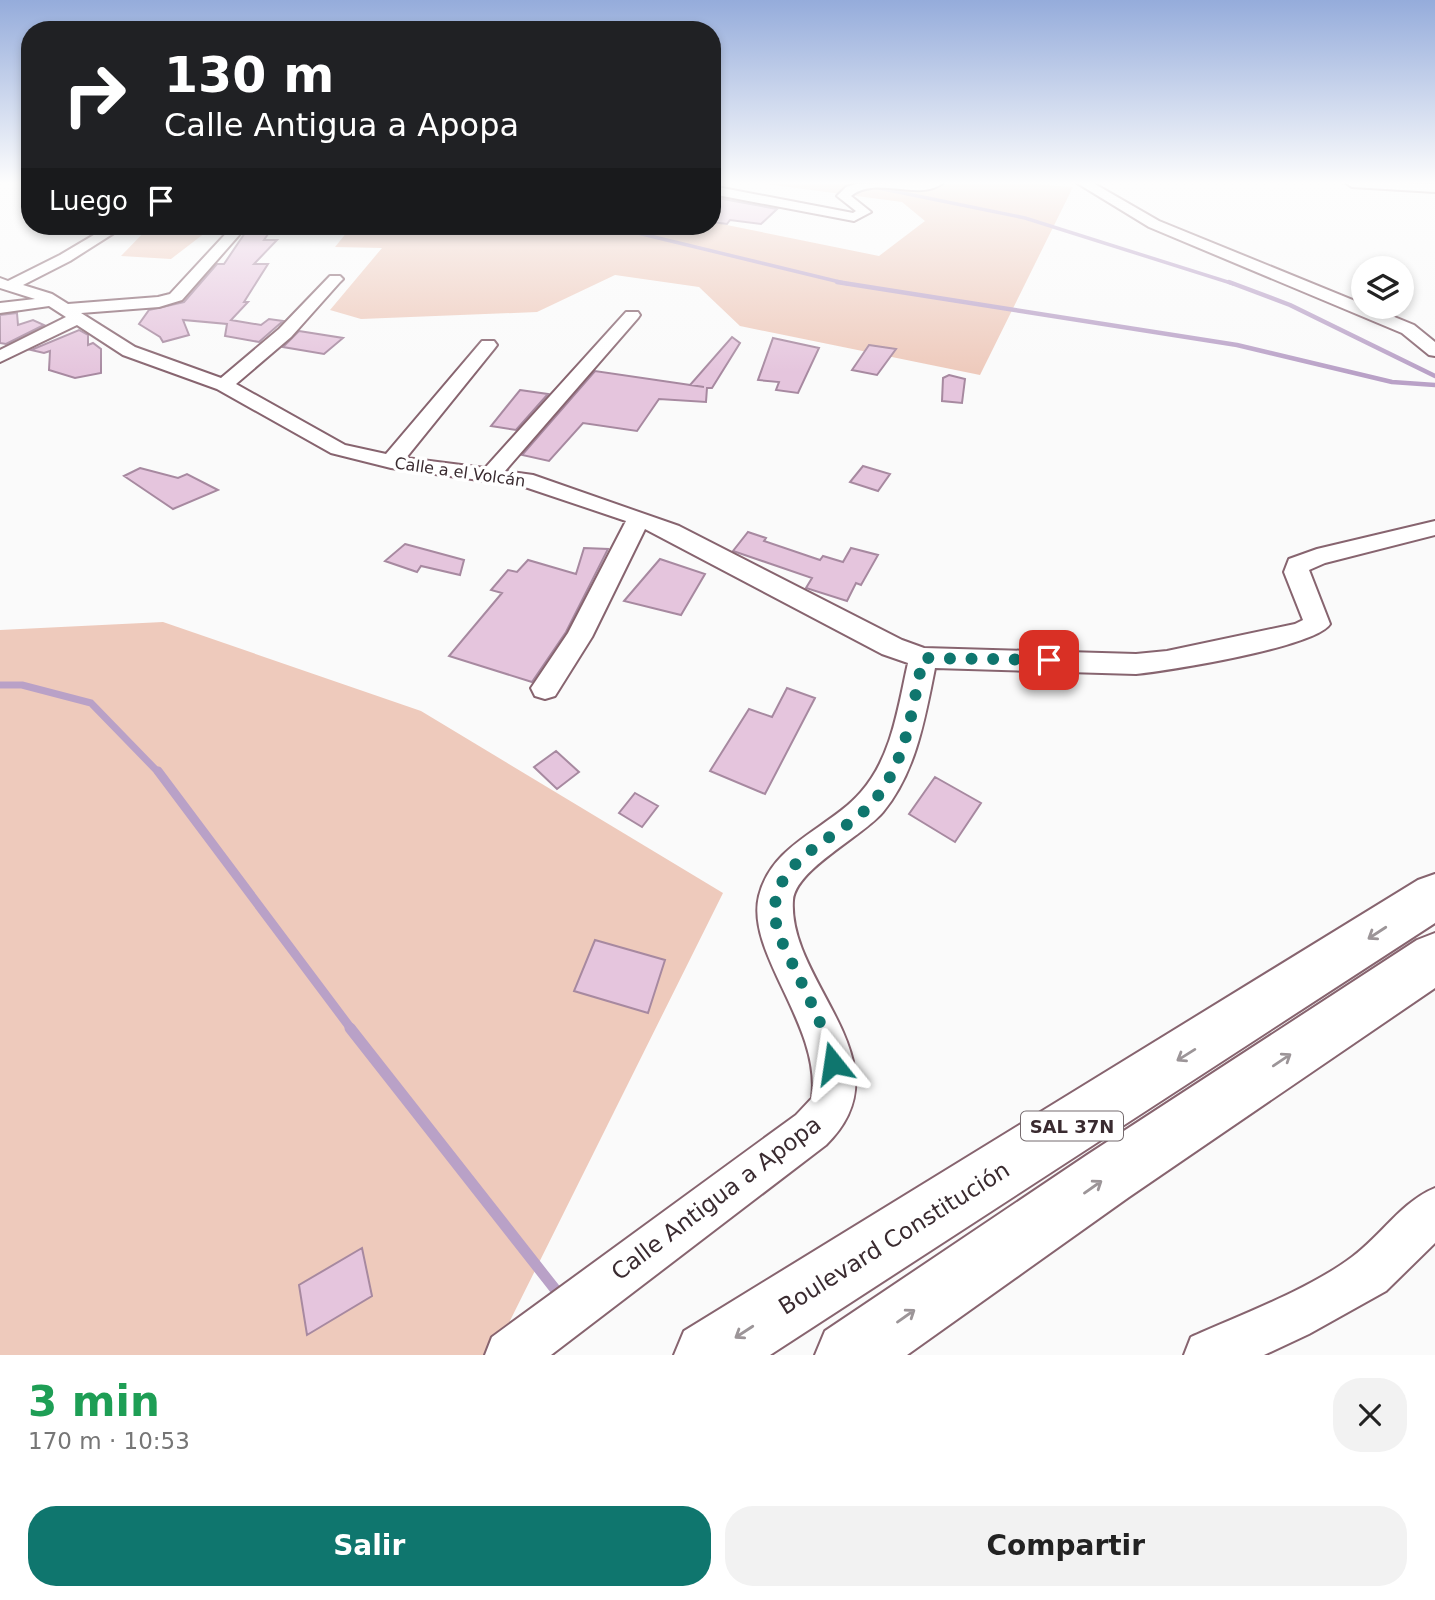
<!DOCTYPE html>
<html lang="es">
<meta charset="utf-8">
<style>
:root{--surface:#fff;--page:#f2f2f2;--text:#222;--muted:#767676;--accent:#0f766e}
body{margin:0;font-family:"DejaVu Sans",sans-serif;background:var(--page);color:var(--text);height:100vh;display:flex;flex-direction:column;font-size:26px;white-space:nowrap}
*{box-sizing:border-box;margin:0}
p{font-size:23px;color:var(--muted)}
.icon{flex:none;width:38px;height:38px;fill:none;stroke:currentColor;stroke-width:2;stroke-linecap:round;stroke-linejoin:round}
.map{position:relative;height:1355px;overflow:hidden}
.side{display:flex;flex-direction:column;background:var(--surface);flex:1}
.side>*{flex:none}
.hud{position:absolute;left:21px;top:21px;width:700px;height:214px;border-radius:28px;box-shadow:0 4px 10px #0003;background:#202124;color:#fff;overflow:hidden}
.fabs{position:absolute;left:1351px;top:256px;display:grid;gap:14px}
.fabs a{display:grid;place-items:center;width:63px;height:63px;border-radius:50%;background:var(--surface);box-shadow:0 4px 10px #0003;font-size:35px}
.pin{position:absolute;display:grid;place-items:center;width:60px;height:60px;color:#fff;margin:-30px;border-radius:14px;box-shadow:0 4px 10px #0006}
.me{position:absolute;width:77px;margin:-38px;rotate:345deg;stroke-linejoin:round;filter:drop-shadow(0 0 5px #0008)}
.turn{display:flex;align-items:center;gap:24px;height:147px;padding:0 28px;font-size:32px}
.turn .icon{width:91px;height:91px;stroke-width:2.5}
.turn b{display:block;font-size:49px;line-height:60px}
.then{display:flex;align-items:center;height:66px;padding:0 28px;background:#0003;gap:14px;font-size:26px}
.round{display:grid;place-items:center;flex:none;width:74px;height:74px;border-radius:28px;background:var(--page)}
.summary{display:flex;align-items:center;justify-content:space-between;height:119px;padding:0 28px}
h1{font-size:42px;font-weight:600;line-height:52px;color:#1e9e55}
.cta{display:flex;gap:14px;margin-top:auto;padding:14px 28px}
.cta a{flex:1;height:80px;border-radius:28px;background:var(--accent);color:#fff;font-size:28px;font-weight:600;line-height:80px;text-align:center}
.cta a+a{background:var(--page);color:var(--text)}
.map>svg:first-child{display:block}
.green{fill:#eecabc}
.lines{fill:none;stroke-linecap:round;stroke-linejoin:round}
.stream-far4{stroke:#b9a1c7;stroke-width:3.5}
.stream-far3{stroke:#b9a1c7;stroke-width:4.5}
.stream-far2{stroke:#b9a1c7;stroke-width:7}
.stream-far1{stroke:#b9a1c7;stroke-width:9}
.stream{stroke:#b9a1c7;stroke-width:11}
.building{fill:#e5c5dd;stroke:#a789a0;stroke-width:2}
.street-casing{stroke:#87646f;stroke-width:4}
.highway-casing{stroke:#87646f;stroke-width:4}
.street{fill:#fff;fill-rule:evenodd}
.highway{fill:#fff;fill-rule:evenodd}
.oneway{stroke:#9c9598}
.route{stroke:#0f766e;stroke-width:12;stroke-dasharray:0 21.6}
.labels{text-anchor:middle;dominant-baseline:central;stroke-width:7;stroke-linejoin:round;paint-order:stroke}
.far-street-label{font-size:16px;fill:#3a2b30;stroke:#fff}
.shield{fill:#fff;stroke:#756b6e;stroke-width:2}
.shield-label{font-size:18px;font-weight:bold;fill:#3a2b30}
.near-street-label{font-size:23px;fill:#3a2b30;stroke:#fff}
</style>
<div class="map">
<svg width="1435" height="1355" viewBox="0 0 1435 1355">
<rect width="100%" height="100%" fill="#fafafa"/>
<path class="green" d="M758,183H1019L1073,187L980,375L740,326L699,287L615,275L537,312L361,319L330,310L382,248L335,247L352,226H712V222L879,256L925,221L902,202Z
M150,226H214L171,259L121,256Z
M163,622L421,711L723,893L493,1355H0V630Z"/>
<g class="lines">
<path class="stream-far4" d="M854,183L1025,218L1234,284
M609,226L848,284"/>
<path class="stream-far3" d="M837,282L1237,345L1392,382L1435,385
M1229,282L1290,305L1435,376"/>
<path class="stream-far2" d="M0,685H22L91,703L159,773"/>
<path class="stream-far1" d="M158,771L352,1030"/>
<path class="stream" d="M350,1028L562,1298"/>
</g>
<path class="building" d="M712,197L777,209L761,224L730,220L727,224L712,222Z
M270,231L264,240H277L254,264H268L244,302H248L231,320L261,325L269,319L283,321L259,342L225,336L227,324L183,320L189,335L163,342L160,337L139,324L149,310L184,302L217,264H224L245,233Z
M17,313L18,325L33,320L44,325L6,344L0,343V315Z
M79,330L88,335V345L93,343L101,349V373L75,378L49,370L50,351L44,353L31,350Z
M299,331L343,338L324,354L283,347Z
M732,337L740,343L712,388H707L706,402L659,399L637,431L583,423L549,461L522,455L595,371L704,387L690,385Z
M773,338L819,348L798,393L776,390L779,382L758,380Z
M869,345L896,349L877,375L852,370Z
M949,375L965,379L962,403L942,401L943,378Z
M520,390L548,394L516,430L491,426Z
M863,466L890,474L878,491L850,482Z
M140,468L178,478L187,474L218,490L173,509L124,476Z
M748,532L766,538L764,541L820,560L823,556L843,562L851,548L878,555L861,585L856,583L847,601L806,588L812,578L733,551Z
M405,544L464,560L460,575L421,566L417,572L385,561Z
M584,548L608,549L566,632L532,682L449,656L502,593L491,590L508,570L517,572L528,560L576,574Z
M660,559L705,574L681,615L624,601Z
M787,688L815,698L765,794L710,771L749,709L772,717Z
M556,751L579,772L557,789L534,767Z
M935,777L981,803L955,842L909,814Z
M635,793L658,806L642,827L619,813Z
M595,940L665,960L648,1013L574,991Z
M362,1248L372,1296L307,1335L299,1285Z"/>
<g class="lines">
<g class="street-casing">
<path id="street" d="M943,183C918,202 876,175 851,196L871,212L854,221L712,194V186L853,213L856,211L837,196L846,187L856,184Z
M1077,183H1093L1159,221L1414,325L1435,342V356L1429,355L1402,333L1149,227Z
M1346,183L1435,184V192L1352,187Z
M109,226H125L70,261L23,285L52,294L68,304L158,297L170,294L233,226H247L182,300L159,307L81,313L135,347L221,378L279,329L330,276H340L343,279L340,282L291,337L236,384L345,445L386,454L482,341H494L497,345L494,349L406,458L485,468L626,312H638L640,315L638,318L505,471L533,475L679,526L902,640L924,648L1136,654L1167,651L1295,624L1303,620L1284,572L1289,559L1317,549L1435,521V535L1325,563L1309,570L1330,624C1316,647 1168,671 1136,674L935,668C925,718 916,772 883,812C863,836 796,869 793,900C787,983 910,1063 826,1145L551,1355H485L492,1337L796,1115L812,1098C822,1026 745,953 759,896C772,843 829,829 861,792C892,757 898,707 908,663L882,654L645,529L592,637L555,696L545,699L535,696L531,688L568,633L626,521L522,486L391,468L331,453L217,389L123,355L77,325L0,362V350L66,317L49,306L0,313V303L35,299L0,288V278L8,281L60,255Z
M1435,1188V1243L1386,1291L1309,1334L1264,1355H1184L1191,1337C1240,1315 1310,1289 1352,1257C1381,1236 1401,1202 1435,1188Z"/>
</g>
<g class="highway-casing">
<path id="highway" d="M1435,874V923L770,1355H674L684,1331L1418,880Z
M1435,933V988L1129,1197L907,1355H815L825,1331L1087,1155L1417,940Z"/>
</g>
<use href="#street" class="street"/>
<use href="#highway" class="highway"/>
</g>
<defs><path id="oneway-shaft" d="M-6 0H5M1.5-3L5.5 0L1.5 3" fill="none" stroke-width="1.6" stroke-linecap="round" stroke-linejoin="round" transform="scale(1.75)"/></defs>
<g class="oneway">
<use href="#oneway-shaft" transform="translate(1377 933) rotate(147)"/>
<use href="#oneway-shaft" transform="translate(1186 1055) rotate(148)"/>
<use href="#oneway-shaft" transform="translate(1282 1060) rotate(-34)"/>
<use href="#oneway-shaft" transform="translate(1093 1187) rotate(-35)"/>
<use href="#oneway-shaft" transform="translate(906 1316) rotate(-35)"/>
<use href="#oneway-shaft" transform="translate(744 1332) rotate(147)"/>
</g>
<linearGradient id="sky" x2="0" y2="1"><stop stop-color="#95acdb"/><stop offset="0.49" stop-color="#fdfdfd"/><stop offset="1" stop-color="#fdfdfd" stop-opacity="0"/></linearGradient>
<rect width="1435" height="373" fill="url(#sky)"/>
<g class="lines">
<path class="route" d="M833,1063C826,1030 810,1001 795,969C787,952 776,934 775,915C771,858 842,838 873,802C907,762 912,708 923,658L1049,660"/>
</g>
<g class="labels">
<g class="far-street-label">
<text transform="translate(460 472) rotate(8)">Calle a el Volcán</text>
</g>
<rect class="shield" x="1021" y="1111.5" width="102" height="29" rx="5"/>
<g class="shield-label">
<text x="1072" y="1126">SAL 37N</text>
</g>
<g class="near-street-label">
<text transform="translate(716 1198) rotate(-37)">Calle Antigua a Apopa</text>
<text transform="translate(894 1238) rotate(-32)">Boulevard Constitución</text>
</g>
</g>
</svg>
<div class="fabs">
<a><svg class="icon" aria-label="layers" viewBox="0 0 24 24"><path d="M12 4l9 5-9 5-9-5zM3 14l9 5 9-5"/></svg></a>
</div>
<div class="pin" style="left:1049px;top:660px;background:#d93025"><svg class="icon" aria-label="arrive" viewBox="0 0 24 24"><path d="M6 21V4h12l-3 4 3 4H6"/></svg></div>
<svg class="me" style="left:833px;top:1063px" viewBox="-20 -20 40 40"><path d="M0-17L14 15 0 8-14 15z" fill="#0f766e" stroke="#fff" stroke-width="4"/></svg>
<div class="hud">
<div class="turn"><svg class="icon" aria-label="right" viewBox="0 0 24 24"><path d="M7 20v-9h11M14 6l5 5-5 5"/></svg><div><b>130 m</b>Calle Antigua a Apopa</div></div>
<div class="then">Luego<svg class="icon" aria-label="arrive" viewBox="0 0 24 24"><path d="M6 21V4h12l-3 4 3 4H6"/></svg></div>
</div>
</div>
<section class="side">
<div class="summary"><div><h1>3 min</h1><p>170 m · 10:53</p></div><a class="round"><svg class="icon" aria-label="close" viewBox="0 0 24 24"><path d="M6 6l12 12M18 6L6 18"/></svg></a></div>
<div class="cta"><a>Salir</a><a>Compartir</a></div>
</section>
